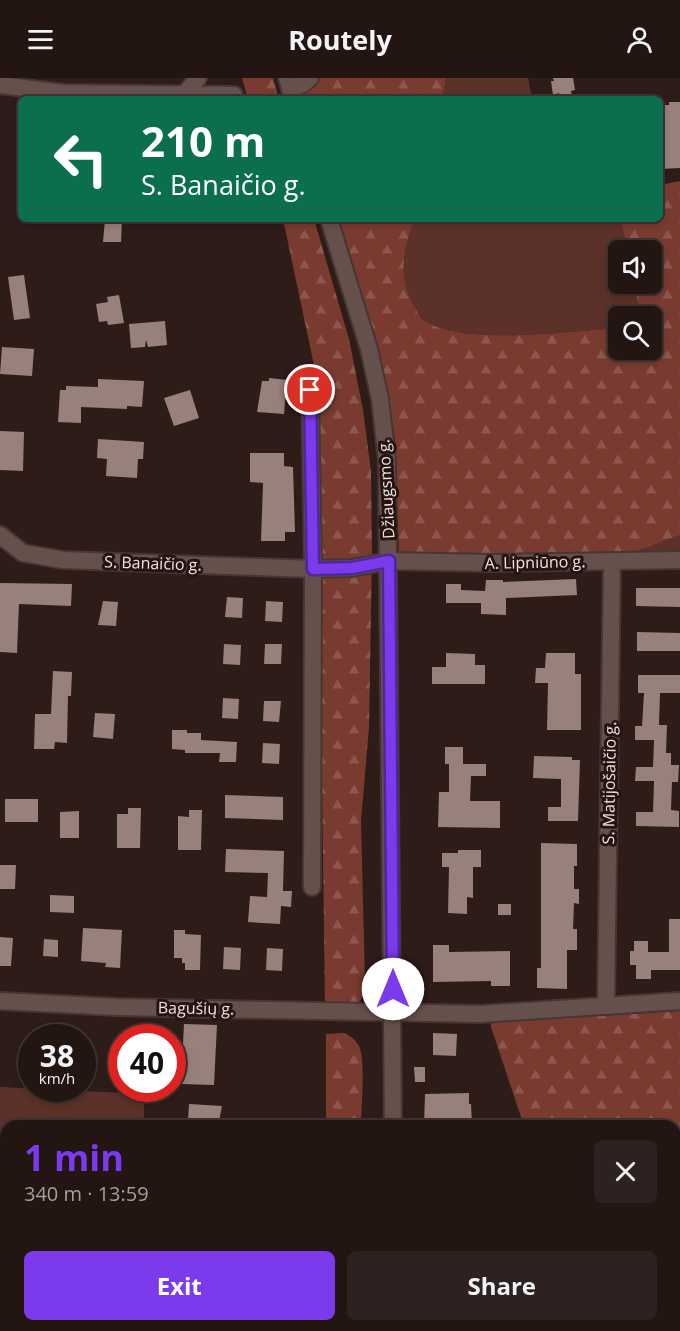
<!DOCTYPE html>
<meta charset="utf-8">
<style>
:root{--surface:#221512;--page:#2e2220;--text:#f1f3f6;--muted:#a29f9f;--line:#3f3432;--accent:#7c3aed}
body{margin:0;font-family:"Open Sans",sans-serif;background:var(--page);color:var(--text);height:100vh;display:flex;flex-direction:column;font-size:22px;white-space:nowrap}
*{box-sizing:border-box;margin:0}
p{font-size:20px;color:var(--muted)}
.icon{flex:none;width:33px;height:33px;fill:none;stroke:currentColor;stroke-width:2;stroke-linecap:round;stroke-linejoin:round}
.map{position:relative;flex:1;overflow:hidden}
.drawer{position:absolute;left:0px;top:1042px;width:681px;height:212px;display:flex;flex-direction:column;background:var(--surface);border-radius:18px 18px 0 0;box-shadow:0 3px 9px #0003,0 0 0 2px var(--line)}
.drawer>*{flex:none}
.banner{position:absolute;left:18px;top:18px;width:645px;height:126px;border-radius:9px;box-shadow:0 3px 9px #0003,0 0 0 2px var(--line);background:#0b6e4f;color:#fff;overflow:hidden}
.buttons{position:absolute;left:608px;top:162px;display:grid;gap:12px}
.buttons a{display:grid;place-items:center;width:54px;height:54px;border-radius:9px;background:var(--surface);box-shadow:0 3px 9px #0003,0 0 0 2px var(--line);font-size:30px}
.speed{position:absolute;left:18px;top:946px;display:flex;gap:12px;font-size:30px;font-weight:700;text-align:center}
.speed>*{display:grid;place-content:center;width:78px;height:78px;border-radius:50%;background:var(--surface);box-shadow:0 3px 9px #0003,0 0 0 2px var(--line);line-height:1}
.speed small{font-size:15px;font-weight:400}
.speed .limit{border:9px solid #d22;background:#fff;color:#111}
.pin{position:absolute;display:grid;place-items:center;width:51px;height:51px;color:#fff;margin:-26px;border:3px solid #fff;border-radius:50%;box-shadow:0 2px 6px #0007}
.me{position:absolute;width:66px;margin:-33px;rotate:0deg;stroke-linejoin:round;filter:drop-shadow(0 0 4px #0008)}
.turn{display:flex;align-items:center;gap:21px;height:126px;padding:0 24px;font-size:27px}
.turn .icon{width:78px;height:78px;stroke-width:2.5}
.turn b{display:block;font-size:42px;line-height:51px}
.round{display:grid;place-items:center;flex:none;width:63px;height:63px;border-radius:9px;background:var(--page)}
.head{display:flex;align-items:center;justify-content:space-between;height:102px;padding:0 24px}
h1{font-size:36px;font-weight:700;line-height:45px;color:var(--accent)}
.action{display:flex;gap:12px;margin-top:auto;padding:12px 24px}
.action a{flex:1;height:69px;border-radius:9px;background:var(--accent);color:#fff;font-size:24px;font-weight:700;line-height:69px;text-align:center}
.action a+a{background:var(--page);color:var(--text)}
header{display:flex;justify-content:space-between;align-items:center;height:78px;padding:0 24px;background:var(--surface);font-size:27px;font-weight:700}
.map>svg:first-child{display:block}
.green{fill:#5c3129}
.forest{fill:url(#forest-firs)}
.building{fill:#98807b}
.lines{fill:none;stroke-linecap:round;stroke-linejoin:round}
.minor-casing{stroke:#463634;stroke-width:20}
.tertiary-casing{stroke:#463634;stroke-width:20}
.minor{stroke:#66504c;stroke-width:16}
.tertiary{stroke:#66504c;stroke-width:16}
.route-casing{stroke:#51269a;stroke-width:15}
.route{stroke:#7c3aed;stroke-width:10}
.labels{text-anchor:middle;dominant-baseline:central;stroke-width:6;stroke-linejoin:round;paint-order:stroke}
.street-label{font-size:16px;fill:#f0e2e0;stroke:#24130f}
</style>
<header><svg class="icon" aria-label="menu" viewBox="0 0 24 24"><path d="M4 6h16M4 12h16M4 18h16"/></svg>Routely<svg class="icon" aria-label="person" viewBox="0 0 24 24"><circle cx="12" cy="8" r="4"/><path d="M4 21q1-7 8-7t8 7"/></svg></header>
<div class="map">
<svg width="680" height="1253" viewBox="0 0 680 1253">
<defs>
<pattern id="forest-firs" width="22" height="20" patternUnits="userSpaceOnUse" patternTransform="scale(1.5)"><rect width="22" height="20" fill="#793b30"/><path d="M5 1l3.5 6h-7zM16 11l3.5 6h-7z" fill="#8c574e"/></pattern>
</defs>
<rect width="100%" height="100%" fill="#2e1c18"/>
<path class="green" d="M446,0H528L532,21H442Z
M415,141H621L627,172H618V206H634L640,238H618V250C573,253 457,269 422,241C419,238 417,233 415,229C397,200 403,172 415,141Z
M680,457V477L630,476Z
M0,1009L144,1016V1048H6V1248H143V1253H0Z"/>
<path class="forest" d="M242,0H273L279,21H248Z
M295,0H446L442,21H301Z
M680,103V457L630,476L399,477L395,361L386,305L338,141H415C403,172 397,200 415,229C417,233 419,238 422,241C457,269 573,253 618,250V272H651V238H640L634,206H651V172H627L621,141H660V107Z
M283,141H314L349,261L363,332L371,393L372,474L369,649L361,743L365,905L364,917L359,924L325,927L317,327L314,287Z
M680,933V1253H655L652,1248H675V1048H524L491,949V941L521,937L599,938Z
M345,955C351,959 356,962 359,968C366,983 361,1030 361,1048H326V956Z
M475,1248H558L560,1253H417L472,1252Z"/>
<path class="building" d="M553,0H573L575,12L571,13L572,19L560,21L559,15L553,17L551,3H554Z
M669,24H680V90L660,91V27H669Z
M105,141H122L121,164H103Z
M24,197L30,240L14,242L8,199Z
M119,217L124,245L108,247L107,243L99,244L96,226L108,224L107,219Z
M165,243L167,267L148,269L146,262L145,269L131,270L129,246Z
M2,269L34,271L32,298L0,296Z
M269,300L287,302L284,336L257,334L262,303H269Z
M98,301L144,303L142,329L127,328V331L81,329V345L58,344L60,312H66V308L98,309Z
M190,312L199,340L174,348L164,320Z
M0,353L24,354L23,393L0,392Z
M98,361L144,364L143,381H138L137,400L106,398L107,381L97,380Z
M250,375H284V388L293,389L295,454H285V463H261L263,405L250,404Z
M576,501L577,517L506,520V537L481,536V525H446V506H461V512L485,513L486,502H503V504Z
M0,505L72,506L71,528L19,526L17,575L0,574Z
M636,510H680V529L636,528Z
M227,519L243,520L242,540L225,539Z
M103,523L118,524L116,548L98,547Z
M266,523L283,524L282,544L265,543Z
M637,554L680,555V573H637Z
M224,566L241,567L240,587L223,586Z
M265,566H282L281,586H264Z
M446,575L475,576V587H485V606H432V589H446Z
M546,575H575V596H581V652H547L548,605H535L536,590H545Z
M53,593L72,594L71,618H68L67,665L55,664L54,671H34L35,636H51Z
M638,597H680V615H660L659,647H667L666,675H671V687H679L678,704H672L671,732L679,733V749L636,748V734H653L654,703H635L636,689H653L654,662H635V648H642L644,615H638Z
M223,620L239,621L238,641L222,640Z
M264,623H281L279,644L263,643Z
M95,635L115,636L113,661L93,659Z
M172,652H187V655H201V662L237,664L236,684H219L220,675H185V672L172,671Z
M263,665L280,666L279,686L262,685Z
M445,669H463V686H486V698H471L470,723H500V750L438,749L439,714H449V686H445Z
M534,678L572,679V682H580L578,743H548V729H561V701L533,700Z
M225,717L283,719V742L225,740Z
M5,721H38V744H5Z
M128,730H141L140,770H117V736H128Z
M189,732H202L201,772H178V738L189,739Z
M79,733V760H60V734Z
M541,765L577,766V788H574V811H579V826L574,825L573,851H577V872H567V911L537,910V890H541Z
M226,771L284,773L283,813H292L291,829L281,828L280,846L248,844L250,818L267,819L268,795L225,794Z
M458,772H481V789H473V820L467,819V836L448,835L449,789H442V775H458Z
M0,787H16L15,811H0Z
M50,817L74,818V835L50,834Z
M498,826H511V837H498Z
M669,841H680V892H651V901H636V887H630V873H634V863H648V874H669Z
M83,850L122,852L120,890L105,889L106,885L81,883Z
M174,852H185V856L201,857L200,892H185V885H182V880H174Z
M0,859L13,860L11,888H0Z
M44,861L58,862V879L43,878Z
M433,867H449V874L510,873V908H491V903L433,904Z
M224,869L241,870L240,892L223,891Z
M267,870L283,871L282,893L266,892Z
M184,946L217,947L214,1007L181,1006Z
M433,955L457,956L456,978L433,977Z
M414,989H425V1004H415Z
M469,1015V1026H471L472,1046H436V1048H424L425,1016Z
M189,1026L222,1028L218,1048H204V1043L188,1042Z"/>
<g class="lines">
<g class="minor-casing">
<path id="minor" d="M0,7L63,15L234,17
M290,11L303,6L310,0
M184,17L198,0
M310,312L313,491L312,809
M0,457L23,475L63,482L313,491L352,490L389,483L492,485L680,482
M0,923L116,929L481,936L680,923
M606,927L612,483"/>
</g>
<g class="tertiary-casing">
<path id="tertiary" d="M287,0L293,21
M329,141L369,271L380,321L387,382L393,1048
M394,1248V1253"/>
</g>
<use href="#minor" class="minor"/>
<use href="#tertiary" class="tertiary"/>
</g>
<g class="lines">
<g class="route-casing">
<path id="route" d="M310,312L313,491L352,490L389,483L393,911"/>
</g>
<use href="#route" class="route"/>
</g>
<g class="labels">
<g class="street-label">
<text transform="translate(386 411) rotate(-93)">Džiaugsmo g.</text>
<text transform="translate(535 484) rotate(-1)">A. Lipniūno g.</text>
<text transform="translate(153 485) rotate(2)">S. Banaičio g.</text>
<text transform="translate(609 705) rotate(-89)">S. Matijošaičio g.</text>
<text transform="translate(196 930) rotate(1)">Bagušių g.</text>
</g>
</g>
</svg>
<div class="buttons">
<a><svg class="icon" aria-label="sound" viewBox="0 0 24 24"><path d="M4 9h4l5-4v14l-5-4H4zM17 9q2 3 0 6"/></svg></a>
<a><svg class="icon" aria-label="search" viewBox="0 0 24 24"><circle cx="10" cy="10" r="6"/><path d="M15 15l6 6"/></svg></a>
</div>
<div class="speed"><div>38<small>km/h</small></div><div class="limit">40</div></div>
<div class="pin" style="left:310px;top:312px;background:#d93025"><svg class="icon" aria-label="arrive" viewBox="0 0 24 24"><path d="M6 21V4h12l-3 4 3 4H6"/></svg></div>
<svg class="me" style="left:393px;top:911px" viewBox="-20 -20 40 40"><circle r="19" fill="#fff"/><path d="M0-13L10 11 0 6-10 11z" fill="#7c3aed"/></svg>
<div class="banner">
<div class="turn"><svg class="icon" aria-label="left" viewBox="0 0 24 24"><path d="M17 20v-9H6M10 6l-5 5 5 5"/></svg><div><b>210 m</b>S. Banaičio g.</div></div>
</div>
<section class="drawer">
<div class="head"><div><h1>1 min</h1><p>340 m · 13:59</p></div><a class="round"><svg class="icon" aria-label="close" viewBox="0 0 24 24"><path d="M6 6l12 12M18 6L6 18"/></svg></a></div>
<div class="action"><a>Exit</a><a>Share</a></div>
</section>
</div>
